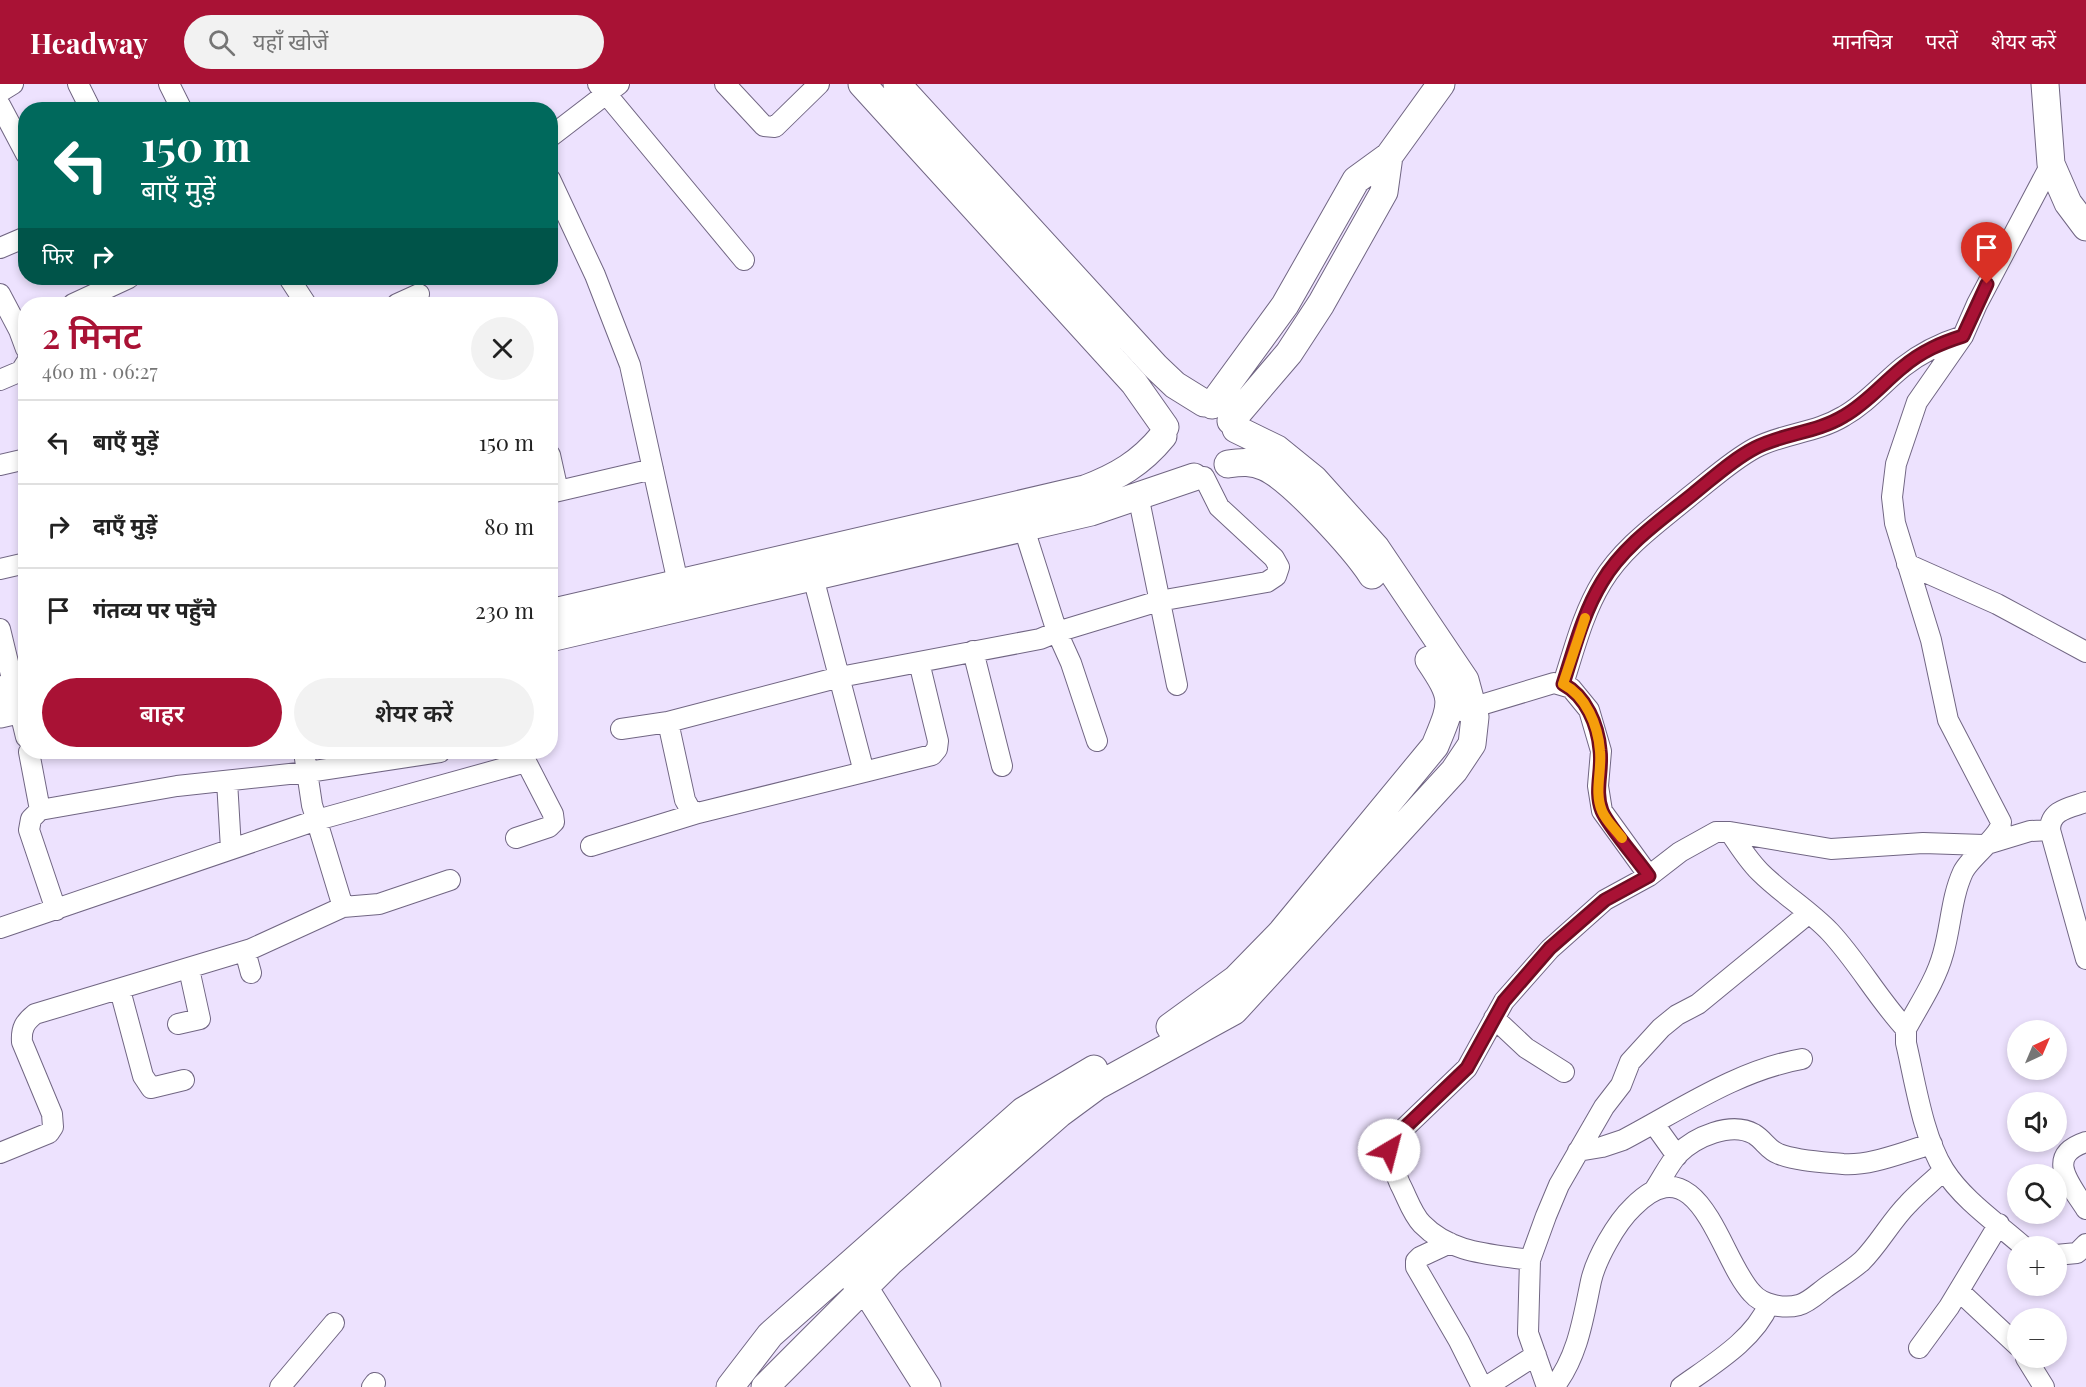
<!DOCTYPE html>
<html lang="hi">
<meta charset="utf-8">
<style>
:root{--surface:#fff;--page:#f2f2f2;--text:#222;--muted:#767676;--line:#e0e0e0;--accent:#a91235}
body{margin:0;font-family:"Playfair Display","Noto Sans Devanagari",serif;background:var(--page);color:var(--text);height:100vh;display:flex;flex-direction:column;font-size:22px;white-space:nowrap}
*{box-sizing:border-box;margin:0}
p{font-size:20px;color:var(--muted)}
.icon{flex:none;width:33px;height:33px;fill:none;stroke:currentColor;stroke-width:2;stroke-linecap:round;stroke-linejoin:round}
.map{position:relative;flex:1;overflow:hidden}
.sheet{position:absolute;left:18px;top:213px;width:540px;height:462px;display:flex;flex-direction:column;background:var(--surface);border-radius:24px;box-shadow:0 3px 9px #0003}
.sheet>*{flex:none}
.hud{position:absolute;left:18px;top:18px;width:540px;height:183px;border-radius:24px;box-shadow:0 3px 9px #0003;background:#00695c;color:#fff;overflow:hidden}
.needle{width:39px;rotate:44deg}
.controls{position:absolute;left:2007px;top:936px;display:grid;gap:12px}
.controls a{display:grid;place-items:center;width:60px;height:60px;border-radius:50%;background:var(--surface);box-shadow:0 3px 9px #0003;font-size:30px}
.pin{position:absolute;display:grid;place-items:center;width:51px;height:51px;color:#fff;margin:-62px -26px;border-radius:50% 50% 50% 0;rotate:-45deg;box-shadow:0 0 6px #0007}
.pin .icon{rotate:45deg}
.me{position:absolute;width:66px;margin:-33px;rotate:37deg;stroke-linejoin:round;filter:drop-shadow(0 0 4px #0008)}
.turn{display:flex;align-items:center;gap:21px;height:126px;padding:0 24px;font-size:27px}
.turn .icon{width:78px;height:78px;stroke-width:2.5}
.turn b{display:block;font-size:42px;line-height:51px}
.then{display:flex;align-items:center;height:57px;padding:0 24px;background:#0003;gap:12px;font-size:22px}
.round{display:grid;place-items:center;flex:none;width:63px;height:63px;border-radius:32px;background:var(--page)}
.summary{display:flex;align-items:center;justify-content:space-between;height:102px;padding:0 24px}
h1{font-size:36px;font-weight:600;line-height:45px;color:var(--accent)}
.button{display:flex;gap:12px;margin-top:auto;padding:12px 24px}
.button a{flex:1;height:69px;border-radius:36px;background:var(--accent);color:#fff;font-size:24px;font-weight:600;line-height:69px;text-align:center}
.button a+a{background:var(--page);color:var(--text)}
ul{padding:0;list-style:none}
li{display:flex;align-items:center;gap:18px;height:84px;padding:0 24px;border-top:2px solid var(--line)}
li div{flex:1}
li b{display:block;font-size:22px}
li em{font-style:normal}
header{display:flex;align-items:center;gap:36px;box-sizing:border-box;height:84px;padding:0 30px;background:var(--accent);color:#fff}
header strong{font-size:28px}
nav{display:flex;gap:33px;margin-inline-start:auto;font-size:21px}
.search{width:420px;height:54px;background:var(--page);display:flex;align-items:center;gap:15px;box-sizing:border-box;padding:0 21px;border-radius:33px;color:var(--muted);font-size:22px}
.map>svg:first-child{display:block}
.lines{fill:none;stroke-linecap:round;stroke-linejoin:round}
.street-casing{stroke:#716683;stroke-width:22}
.secondary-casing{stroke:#716683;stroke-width:29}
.street{stroke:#fff;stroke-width:20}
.secondary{stroke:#fff;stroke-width:27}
.route-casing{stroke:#6e0c22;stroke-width:15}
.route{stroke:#a91235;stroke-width:10}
.slow{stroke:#f59e0b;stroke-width:10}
</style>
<header>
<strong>Headway</strong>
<div class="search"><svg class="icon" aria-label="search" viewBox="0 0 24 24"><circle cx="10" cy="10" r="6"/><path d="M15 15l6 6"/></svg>यहाँ खोजें</div>
<nav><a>मानचित्र</a><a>परतें</a><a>शेयर करें</a></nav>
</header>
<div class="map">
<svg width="2086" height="1303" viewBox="0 0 2086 1303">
<rect width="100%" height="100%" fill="#ede2fe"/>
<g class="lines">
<g class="street-casing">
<path id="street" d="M78,0L91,26
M169,0L182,26
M598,0L744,176
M725,0L764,42L775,43L819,0
M0,8L13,0
M0,21L26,70
M550,53L619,0
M550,95L595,191L630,281L678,499
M0,164L26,153
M289,194L306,220
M0,210L19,246L26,265
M73,220L129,194
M397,220L419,210
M0,296L21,287L26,279
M550,371L558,407
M0,381L26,375
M550,409L653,385
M1138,411L1177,601
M1907,480L1997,520L2086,568
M0,485L26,479
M0,545L26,653
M973,567L1002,682
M1563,600C1574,566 1583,529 1602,498C1623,463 1658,439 1689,413C1711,396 1731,377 1755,364C1784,349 1816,349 1844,332C1867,319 1883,299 1903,283C1922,268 1941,259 1963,252
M1461,627L1554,599L1571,604L1589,626L1601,667L1598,702L1602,727L1649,792
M668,638L685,716L690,725L698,729L864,688L813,493
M621,645L668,638L840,593L1040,555L1057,548L1020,432
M1097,657L1071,579L1057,548L1159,517L1267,498L1276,492L1279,483L1274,474L1219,423L1204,393
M29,668L40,726
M864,688L932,671L937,665L938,657L919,578
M227,697L231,765
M2086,718C2069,724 2050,726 2050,746L2086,875
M1730,748C1739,762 1748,776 1760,788C1782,810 1809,826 1830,848C1858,878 1878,915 1906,945
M516,754L549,743L554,738L553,730L521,668
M591,762L698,729
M343,823L379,820L450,796
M56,826L29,746L31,735L40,726L177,702L308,688L440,668
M0,844L317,736L526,678
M245,867L251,889
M120,906L143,992L151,1004L184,996
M1494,934L1526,964L1564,988
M178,940L200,935L189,885
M1654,1040L1677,1072
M2086,1058C2044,1072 2070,1100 2086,1125
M1578,1067L1602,1063L1623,1056C1680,1026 1738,986 1802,975
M0,1069L49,1049L53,1043L52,1030L22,958C21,944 25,938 35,930L251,865L343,823L312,721L304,668
M1655,1105C1663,1093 1669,1080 1678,1070C1695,1053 1731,1037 1754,1050C1764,1056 1768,1066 1779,1070C1797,1077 1823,1078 1843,1080C1872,1082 1905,1067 1932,1060
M1450,1159L1420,1173L1416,1177V1183L1459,1257L1482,1303
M2023,1162C1997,1139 1963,1116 1944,1086C1923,1053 1915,997 1906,959V945C1919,921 1936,896 1943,870C1951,843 1951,814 1963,788C1970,773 2001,752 2001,738L1948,636L1931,556L1895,439L1892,413L1896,380L1917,318L1963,252L1977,220L2051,80
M2056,1171L2077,1169L2086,1160
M1530,1176C1492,1170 1451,1170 1422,1140C1412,1130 1407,1113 1400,1100C1394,1085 1387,1073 1392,1056L1467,984L1504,917L1550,865L1605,816L1649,792L1680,768L1716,748H1730L1831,765L1923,759L1984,761L2030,747L2050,746
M1959,1207L2018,1262
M1919,1264L1949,1223L1999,1140
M2026,1274L2044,1303
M280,1303L334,1239
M372,1303L375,1299
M1486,1303L1536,1271
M1547,1303L1528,1249L1530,1176L1546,1132L1559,1101L1604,1023L1621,1001L1630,978L1661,944L1677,931L1698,920L1809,829
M1554,1303C1578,1272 1583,1235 1591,1197C1596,1175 1616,1139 1633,1123C1699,1056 1720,1176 1752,1209C1762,1221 1784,1225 1799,1221C1809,1218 1817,1210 1825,1204C1837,1195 1851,1187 1862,1177C1879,1160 1891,1137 1908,1120C1919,1108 1932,1098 1944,1086
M1681,1303C1713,1280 1754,1256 1769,1220"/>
</g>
<g class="secondary-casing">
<path id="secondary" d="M862,0L1134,299L1165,343
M897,0L1156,283L1175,301L1204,319
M2045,0L2051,80L2068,119L2086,143
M1212,321L1285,221L1356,96L1389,72L1441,0
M1231,337L1289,269L1321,220L1384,108L1389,72
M1228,380C1241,378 1252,377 1265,383C1292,395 1355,465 1372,491
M550,529L1085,405C1117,393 1141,379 1163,352
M550,554L1091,428L1194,393
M0,606L26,601
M0,630L26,624
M1170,943L1236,895L1280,850L1435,662C1453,618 1456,616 1429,576
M852,1194L865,1205L927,1303
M730,1303L770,1251L1023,1027L1094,985
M765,1303L891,1177L1059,1030L1097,1002L1234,927L1454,687L1472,660L1475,633L1465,596L1376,464L1314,395L1277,365L1236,345"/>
</g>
<use href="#street" class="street"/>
<use href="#secondary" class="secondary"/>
</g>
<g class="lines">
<g class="route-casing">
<path id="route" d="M1389,1066L1392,1056L1467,984L1504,917L1550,864L1605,816L1649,792C1638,776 1608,742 1602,727C1594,707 1603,686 1600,666C1598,641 1586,612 1563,600C1574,566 1583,529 1602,498C1623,462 1661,436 1693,410C1713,394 1732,376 1755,364C1784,349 1816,349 1844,332C1867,319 1883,299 1903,283C1922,267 1941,259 1963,252L1987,200"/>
</g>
<use href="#route" class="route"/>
<path class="slow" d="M1585,534L1563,600C1586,612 1598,641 1600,667C1602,687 1594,708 1602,727C1606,737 1616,746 1622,754"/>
</g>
</svg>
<div class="controls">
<a><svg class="needle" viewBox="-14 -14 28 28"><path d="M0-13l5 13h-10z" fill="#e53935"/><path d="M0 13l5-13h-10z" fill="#767676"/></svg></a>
<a><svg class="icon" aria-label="sound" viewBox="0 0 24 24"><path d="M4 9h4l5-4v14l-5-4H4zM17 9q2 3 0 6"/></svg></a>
<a><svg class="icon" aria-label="search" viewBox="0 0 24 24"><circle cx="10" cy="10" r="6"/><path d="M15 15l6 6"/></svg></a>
<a>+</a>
<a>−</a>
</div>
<div class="pin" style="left:1987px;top:200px;background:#d93025"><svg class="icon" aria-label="arrive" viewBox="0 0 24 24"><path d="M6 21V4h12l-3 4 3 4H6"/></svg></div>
<svg class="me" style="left:1389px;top:1066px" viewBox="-20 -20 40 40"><circle r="19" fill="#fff"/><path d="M0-13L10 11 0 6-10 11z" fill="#a91235"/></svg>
<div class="hud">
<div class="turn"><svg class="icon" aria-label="left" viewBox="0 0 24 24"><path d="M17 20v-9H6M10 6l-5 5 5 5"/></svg><div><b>150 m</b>बाएँ मुड़ें</div></div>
<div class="then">फिर<svg class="icon" aria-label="right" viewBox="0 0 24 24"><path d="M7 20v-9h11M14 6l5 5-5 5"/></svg></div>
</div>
<section class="sheet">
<div class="summary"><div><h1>2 मिनट</h1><p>460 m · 06:27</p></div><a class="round"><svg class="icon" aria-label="close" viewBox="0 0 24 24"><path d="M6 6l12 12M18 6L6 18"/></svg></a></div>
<ul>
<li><svg class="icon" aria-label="left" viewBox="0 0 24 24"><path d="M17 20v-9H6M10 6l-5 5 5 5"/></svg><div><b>बाएँ मुड़ें</b></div><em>150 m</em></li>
<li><svg class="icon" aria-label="right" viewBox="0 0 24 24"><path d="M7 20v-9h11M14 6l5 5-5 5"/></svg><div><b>दाएँ मुड़ें</b></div><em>80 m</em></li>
<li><svg class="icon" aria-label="arrive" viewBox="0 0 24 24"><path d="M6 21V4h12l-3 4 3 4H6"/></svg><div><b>गंतव्य पर पहुँचे</b></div><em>230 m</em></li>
</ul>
<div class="button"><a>बाहर</a><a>शेयर करें</a></div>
</section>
</div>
